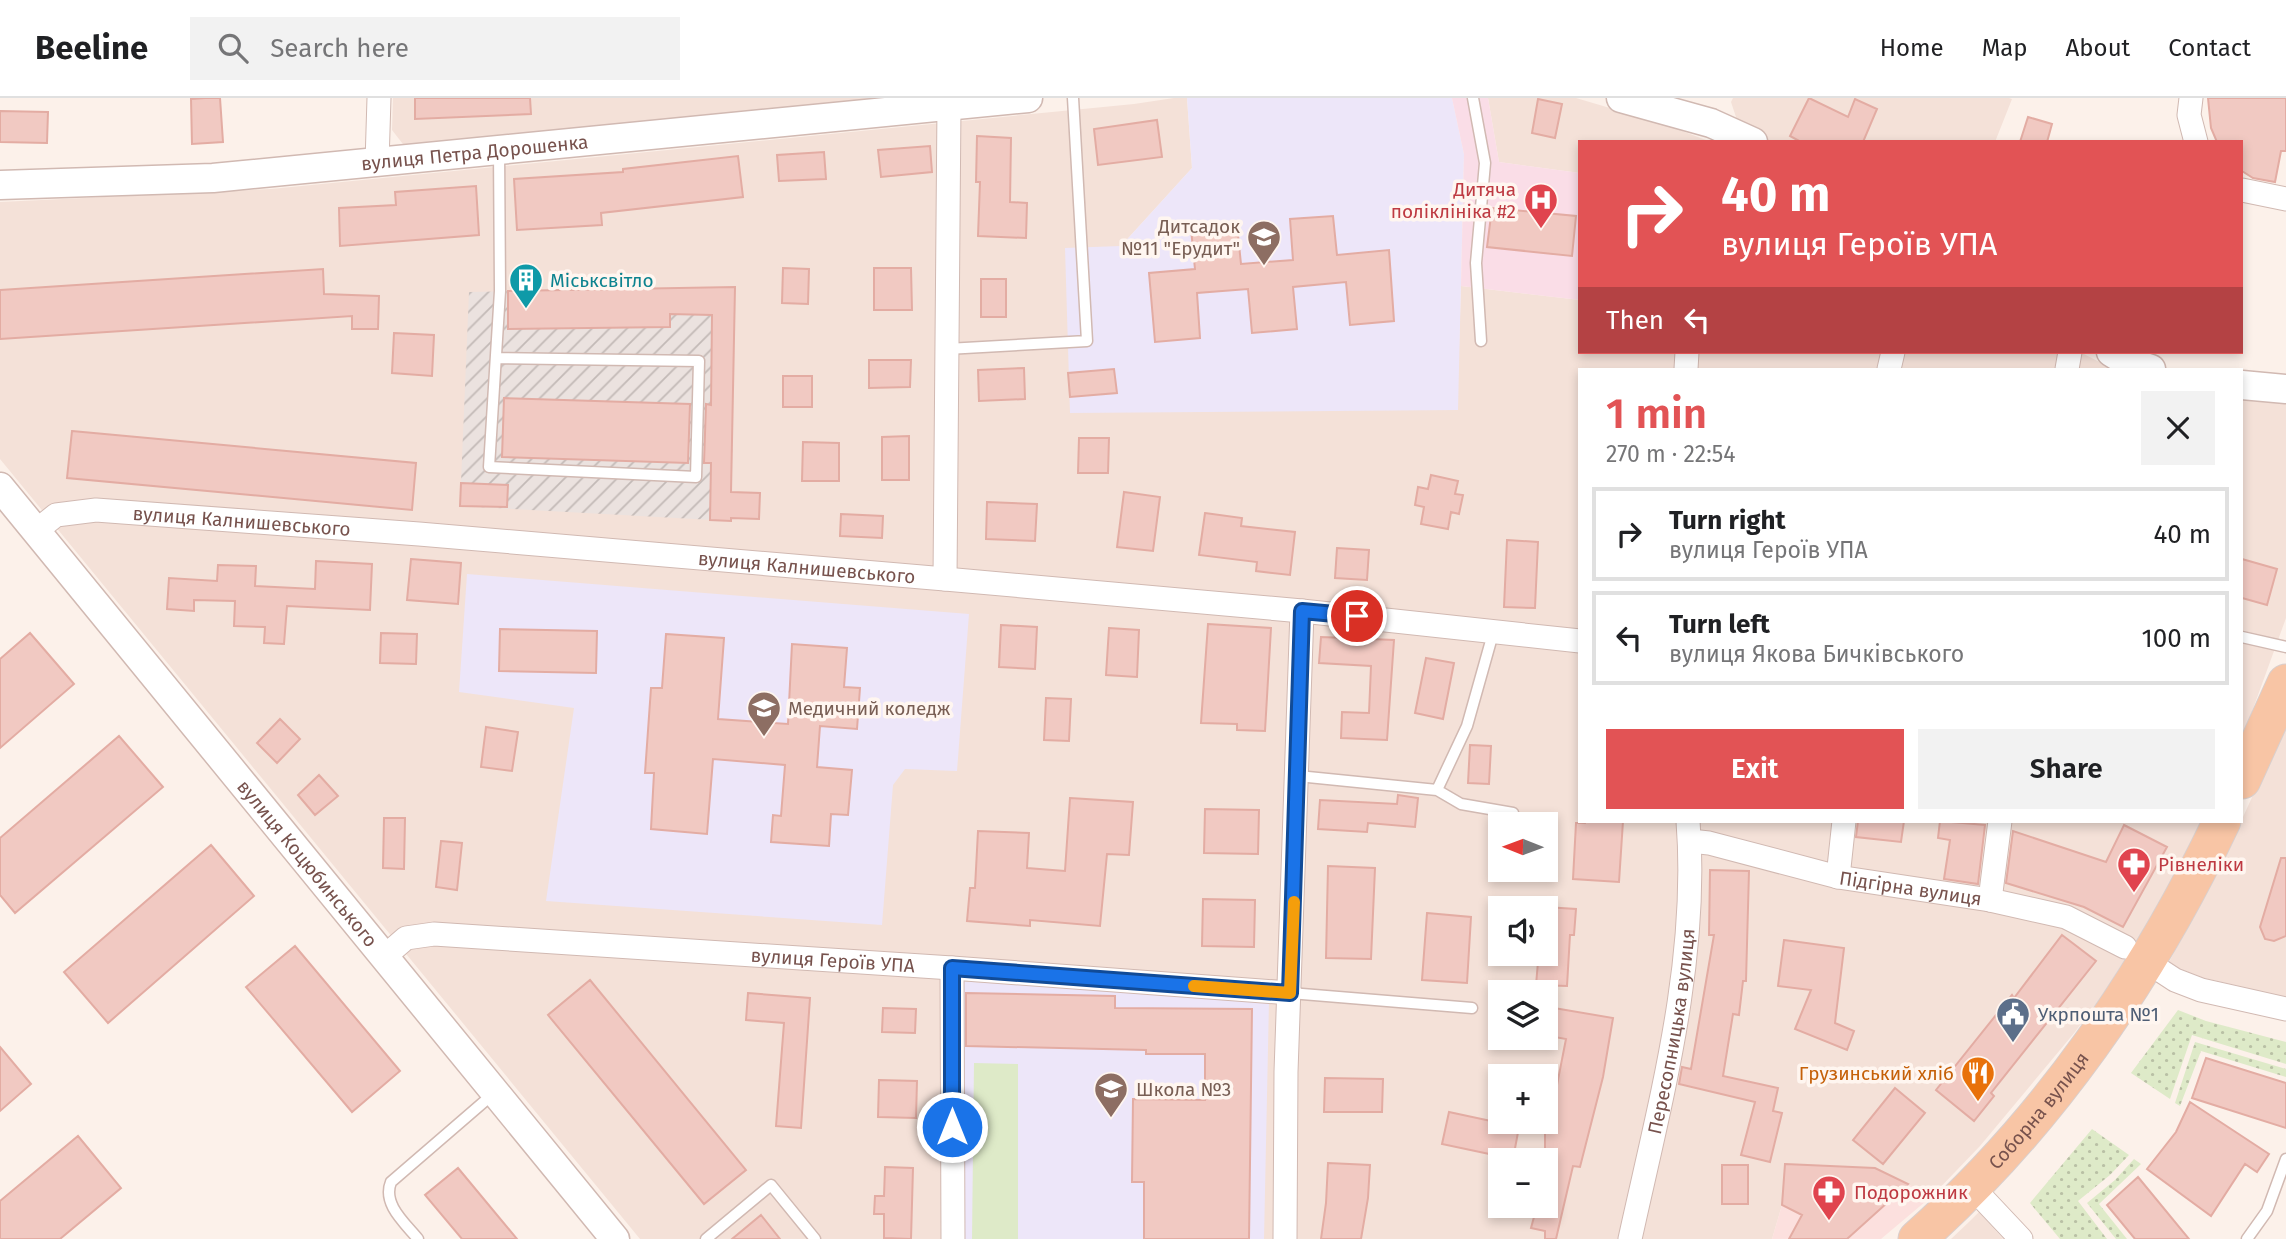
<!DOCTYPE html>
<meta charset="utf-8">
<style>
:root{--surface:#fff;--page:#f2f2f2;--text:#202124;--muted:#757577;--line:#e0e0e0;--accent:#e25355}
body{margin:0;font-family:"Fira Sans",sans-serif;background:var(--page);color:var(--text);height:100vh;display:flex;flex-direction:column;font-size:26px;white-space:nowrap}
*{box-sizing:border-box;margin:0}
p{font-size:23px;color:var(--muted)}
.icon{flex:none;width:38px;height:38px;fill:none;stroke:currentColor;stroke-width:2;stroke-linecap:round;stroke-linejoin:round}
.map{position:relative;flex:1;overflow:hidden}
.sheet{position:absolute;left:1578px;top:270px;width:665px;height:455px;display:flex;flex-direction:column;background:var(--surface);border-radius:0px;box-shadow:0 4px 10px #0003}
.sheet>*{flex:none}
.banner{position:absolute;left:1578px;top:42px;width:665px;height:214px;border-radius:0px;box-shadow:0 4px 10px #0003;background:#e25355;color:#fff;overflow:hidden}
.needle{width:46px;rotate:271deg}
.tools{position:absolute;left:1488px;top:714px;display:grid;gap:14px}
.tools a{display:grid;place-items:center;width:70px;height:70px;border-radius:0px;background:var(--surface);box-shadow:0 4px 10px #0003;font-size:35px}
.pin{position:absolute;display:grid;place-items:center;width:60px;height:60px;color:#fff;margin:-30px;border:4px solid #fff;border-radius:50%;box-shadow:0 2px 7px #0007}
.me{position:absolute;width:77px;margin:-38px;rotate:0deg;stroke-linejoin:round;filter:drop-shadow(0 0 5px #0008)}
.turn{display:flex;align-items:center;gap:24px;height:147px;padding:0 28px;font-size:32px}
.turn .icon{width:91px;height:91px;stroke-width:2.5}
.turn b{display:block;font-size:49px;line-height:60px}
.then{display:flex;align-items:center;height:66px;padding:0 28px;background:#0003;gap:14px;font-size:26px}
.round{display:grid;place-items:center;flex:none;width:74px;height:74px;border-radius:0px;background:var(--page)}
.overview{display:flex;align-items:center;justify-content:space-between;height:119px;padding:0 28px}
h1{font-size:42px;font-weight:600;line-height:52px;color:var(--accent)}
.primary-button{display:flex;gap:14px;margin-top:auto;padding:14px 28px}
.primary-button a{flex:1;height:80px;border-radius:0px;background:var(--accent);color:#fff;font-size:28px;font-weight:600;line-height:80px;text-align:center}
.primary-button a+a{background:var(--page);color:var(--text)}
ul{padding:0;list-style:none}
li{display:flex;align-items:center;gap:21px;height:94px;margin:0 14px 10px;padding:0 14px;border:4px solid var(--line);border-radius:0px}
li div{flex:1}
li b{display:block;font-size:26px}
li em{font-style:normal}
header{display:flex;align-items:center;gap:42px;box-sizing:border-box;height:98px;padding:0 35px;background:var(--surface);border-bottom:2px solid var(--line)}
header strong{font-size:33px}
nav{display:flex;gap:38px;margin-inline-start:auto;font-size:24px}
.search{width:490px;height:63px;background:var(--page);display:flex;align-items:center;gap:18px;box-sizing:border-box;padding:0 24px;border-radius:0px;color:var(--muted);font-size:26px}
.map>svg:first-child{display:block}
.residential{fill:#f4e1d8;fill-rule:evenodd}
.commercial{fill:#fce0de}
.industrial{fill:url(#industrial-furrows)}
.education{fill:#ede6f9}
.medical{fill:#fadde7}
.grass{fill:url(#grass-dots)}
.garden{fill:#deeac8}
.building{fill:#f1c9c2;stroke:#e3aca3;stroke-width:2}
.lines{fill:none;stroke-linecap:round;stroke-linejoin:round}
.service-casing{stroke:#d1b9b2;stroke-width:13}
.minor-casing{stroke:#d1b9b2;stroke-width:25}
.tertiary-casing{stroke:#d1b9b2;stroke-width:31}
.primary-casing{stroke:#d9cfcd;stroke-width:39}
.service{stroke:#fff;stroke-width:10}
.minor{stroke:#fff;stroke-width:23}
.tertiary{stroke:#fff;stroke-width:28}
.primary{stroke:#f8c5a5;stroke-width:37}
.route-casing{stroke:#114b97;stroke-width:18}
.route{stroke:#1a73e8;stroke-width:12}
.slow{stroke:#f59e0b;stroke-width:12}
.labels{text-anchor:middle;dominant-baseline:central;stroke-width:7;stroke-linejoin:round;paint-order:stroke}
.street-label{font-size:19px;fill:#77524d;stroke:#fff6f0}
.health-label{font-size:19px;fill:#be3a42;stroke:#fff6f0;text-anchor:start}
.education-label{font-size:19px;fill:#785e54;stroke:#fff6f0;text-anchor:start}
.culture-label{font-size:19px;fill:#0d838f;stroke:#fff6f0;text-anchor:start}
.service-label{font-size:19px;fill:#4e5e75;stroke:#fff6f0;text-anchor:start}
.food-label{font-size:19px;fill:#c56008;stroke:#fff6f0;text-anchor:end}
</style>
<header>
<strong>Beeline</strong>
<div class="search"><svg class="icon" aria-label="search" viewBox="0 0 24 24"><circle cx="10" cy="10" r="6"/><path d="M15 15l6 6"/></svg>Search here</div>
<nav><a>Home</a><a>Map</a><a>About</a><a>Contact</a></nav>
</header>
<div class="map">
<svg width="2286" height="1141" viewBox="0 0 2286 1141">
<defs>
<pattern id="industrial-furrows" width="10" height="10" patternUnits="userSpaceOnUse" patternTransform="scale(1.75)"><rect width="10" height="10" fill="#ebe2df"/><path d="M-1 1l2-2M0 10L10 0M9 11l2-2" fill="none" stroke="#c3bab7"/></pattern>
<pattern id="grass-dots" width="8" height="8" patternUnits="userSpaceOnUse" patternTransform="scale(1.75)"><rect width="8" height="8" fill="#deeac8"/><path d="M2 2h.1M6 6h.1" fill="none" stroke="#b9c0a5" stroke-width="1.8" stroke-linecap="round"/></pattern>
</defs>
<rect width="100%" height="100%" fill="#fcf1ea"/>
<path class="residential" d="M393,0H907L406,50L392,32Z
M1174,0H1187L1192,70L1121,148L1457,312L1461,188L1580,202V254H2080L2113,271H1580V723H2204L2154,815L2103,896L2075,934L1980,1048L1932,1098L1875,1070L1785,1066L1782,1107L1772,1141H640L0,361V104L271,91L1134,6ZM1500,726H1545V772H1500ZM1500,810H1545V856H1500ZM1500,894H1545V940H1500ZM1500,978H1545V1024H1500ZM1500,1062H1545V1108H1500Z
M1488,0H1576L1664,26L1711,44H1580V75L1499,64Z
M1733,0H2009L2012,1L1995,44H1772L1738,25L1731,4Z
M2242,300L2286,303V520L2242,641Z
M2286,625V899L2204,880L2180,871L2169,864L2216,778Z
M1979,1114L2003,1141H1951L1970,1123Z"/>
<path class="commercial" d="M1785,1066L1875,1070L1932,1098L1881,1141H1772L1782,1107Z"/>
<path class="industrial" d="M735,189L731,423L460,408L469,194Z"/>
<path class="education" d="M1187,0H1452L1464,56L1458,312L1070,315L1065,150L1121,148L1192,70Z
M467,476L969,516L957,673L905,671L893,687L882,827L546,803L574,610L459,594Z
M955,883L1269,902L1264,1141H955Z"/>
<path class="medical" d="M1452,0H1488L1499,64L1580,75V202L1461,188L1464,56Z"/>
<path class="grass" d="M2178,912L2206,923L2286,944V966L2192,937L2170,1001L2131,975Z
M2195,944L2286,971V979L2201,953L2180,1008L2175,1005Z
M2092,1031L2129,1057L2110,1077L2078,1103L2107,1141H2060L2030,1105Z
M2134,1061L2141,1066L2099,1106L2127,1141H2116L2087,1105L2115,1082Z"/>
<path class="garden" d="M974,965L1018,966V1141H972Z"/>
<path class="building" d="M205,0H220L223,44L192,46L191,1Z
M415,0H530L531,16L415,21Z
M1809,0L1848,19L1855,1L1877,11L1863,44H1801L1790,38Z
M2208,0H2286V53H2281L2275,84L2253,80L2242,73V44H2217L2211,30Z
M1538,1L1562,6L1555,40L1532,35Z
M0,13L48,14L47,45L0,44Z
M2028,19L2052,26L2047,44H2020Z
M1157,22L1162,59L1098,67L1094,31Z
M977,38L1011,40L1010,104L1027,105L1026,140L978,138L980,84H976Z
M930,48L932,74L881,79L878,52Z
M824,54L826,81L779,83L777,57Z
M738,58L743,99L601,115L602,127L517,132L514,81L623,74V71Z
M476,88L479,137L340,148L339,110L396,107L395,94Z
M1492,110L1576,118L1572,158L1487,149Z
M1333,118L1337,157L1389,152L1394,223L1350,227L1346,184L1293,189L1297,231L1252,235L1248,191L1197,195L1200,240L1155,244L1149,175L1195,171L1191,131L1237,127L1241,166L1293,162L1290,121Z
M783,170L809,171L808,206L782,205Z
M874,170H911L912,212H874Z
M323,171L324,196L379,198L378,231H352V218L0,241V192Z
M981,181H1006V219H981Z
M735,189L731,394L760,395L759,421L731,420V423L710,422L711,365H704L706,306L711,307L712,217L670,216V229L508,231V193Z
M394,235L434,237L432,278L392,275Z
M869,262H911L910,289L869,290Z
M1024,270L1025,301L979,303L978,272Z
M1114,271L1117,295L1070,299L1068,275Z
M783,278H812V309H783Z
M504,300L690,306L688,365L502,359Z
M72,333L416,365L412,412L67,380Z
M909,338V382H882V339Z
M1079,340H1109L1108,375H1078Z
M803,344L839,345V383H802Z
M1431,377L1458,383L1455,396L1463,397L1459,416L1451,414L1448,431L1421,426L1424,409L1415,407L1418,389L1428,391Z
M461,385L508,387L507,409L460,408Z
M1124,394L1160,399L1153,453L1117,449Z
M987,404L1037,406L1035,443L986,441Z
M1205,415L1242,420L1241,428L1295,434L1290,477L1256,473L1257,464L1199,457Z
M841,416L883,418L882,440L840,438Z
M1507,442L1538,444L1535,510L1504,509Z
M1337,450L1369,452L1367,482L1335,480Z
M411,461L461,465L458,506L407,502Z
M2242,461L2277,471L2267,507L2242,500Z
M316,463L372,466L370,512L287,508L284,546L264,545L265,529L234,528L235,503L194,502V513L167,511L169,480L217,483L218,467L256,468L255,488L315,491Z
M1208,526L1271,530L1265,633L1237,632V626L1201,625Z
M1001,527L1037,529L1035,571L999,569Z
M1109,530L1139,532L1137,579L1106,577Z
M500,531L597,533L596,575L499,573Z
M30,535L74,586L0,650V561Z
M381,535L417,536L416,566L380,565Z
M666,536L724,540L718,621L788,626L792,546L847,550L844,589L860,590L857,631L820,628L817,669L852,672L848,717L831,716L829,748L771,744L773,717L781,718L785,667L713,661L707,736L651,731L654,675H645L651,590H662Z
M1321,539L1394,542L1387,642L1341,640L1342,614L1369,615L1371,568L1319,565Z
M1426,560L1454,565L1443,621L1415,615Z
M1046,600L1071,601L1069,643L1044,642Z
M280,621L300,641L277,665L257,645Z
M486,629L518,634L512,673L481,669Z
M119,638L163,689L15,815L0,797V740Z
M1470,647L1491,648L1489,686L1468,685Z
M319,677L338,698L315,717L298,697Z
M1398,697L1418,700L1415,729L1368,725L1367,734L1318,731L1320,702L1397,706Z
M1070,700L1133,704L1129,757L1107,756L1100,828L1030,822V828L967,823L970,790H975L978,733L1029,735L1027,770L1065,773Z
M1205,711L1259,712L1258,756L1204,755Z
M384,720H405L404,771L383,770Z
M1586,723H1623L1619,784L1573,781L1576,725H1585Z
M1858,723H1904L1901,744L1856,739Z
M1940,723L1985,727L1978,786L1944,781L1950,742L1938,740Z
M2124,727L2167,749L2123,829L2084,809L2006,785L2013,733L2106,764Z
M441,743L462,745L457,792L436,789Z
M211,747L254,798L108,925L64,874Z
M2281,760H2286V838L2274,843L2265,841L2260,829Z
M1328,768L1375,770L1371,861L1326,860Z
M1710,772L1749,773L1746,883H1743L1739,917L1733,916L1723,978L1778,990L1773,1013L1782,1015L1770,1064L1741,1057L1755,1004L1679,986L1682,969L1691,971L1714,837H1709Z
M1203,801L1255,802L1254,849L1202,848Z
M1545,809L1576,811L1574,837H1570L1567,888L1536,887L1538,864H1545Z
M1427,815L1471,819L1467,885L1422,882Z
M2062,837L2096,863L1991,995L1994,998L1974,1023L1936,992L2012,897L2014,900Z
M1784,842L1844,850L1835,925L1854,933L1847,952L1795,931L1811,892L1778,888Z
M295,848L400,973L352,1014L246,889Z
M590,882L746,1072L704,1106L548,917Z
M748,895L810,900L801,1030L776,1028L784,925L746,922Z
M966,895L1115,898V910L1252,911L1249,1141H1144V1084H1132L1133,1001L1205,1002V956H1146V952L966,948Z
M883,910L916,911L915,935L882,934Z
M1554,910L1613,920L1603,979L1580,1069L1573,1068L1556,1141H1545V1133L1531,1130L1537,1108H1545V984L1557,987L1566,941L1549,938Z
M0,949L31,986L0,1013Z
M2206,960L2286,985V1030L2192,1000Z
M1325,980L1383,981L1382,1014H1324Z
M879,982L917,983L916,1020L878,1019Z
M1895,990L1925,1015L1883,1066L1853,1042Z
M2190,1004L2269,1056L2257,1074L2245,1066L2211,1118L2147,1071L2176,1034Z
M1449,1014L1519,1029L1513,1061L1442,1046Z
M78,1038L121,1090L60,1141H0V1103Z
M1328,1065L1370,1067L1368,1100L1361,1141H1321L1326,1105Z
M1785,1066L1875,1070L1908,1086L1847,1141H1789L1802,1117L1782,1107Z
M1722,1067H1748V1106H1722Z
M885,1069L913,1070L911,1141L884,1140V1116H874L875,1098H884Z
M458,1070L517,1141H462L425,1097Z
M2138,1079L2189,1141H2135L2107,1107Z
M761,1117L780,1141H732Z"/>
<g class="lines">
<g class="service-casing">
<path id="service" d="M1473,0L1485,65L1476,165L1481,243
M947,251L1087,243L1073,0
M496,260L699,263L696,379L489,369L500,193L499,52
M1494,532L1467,628L1437,692L1461,706L1513,715
M2242,539L2286,549
M1298,678L1437,692
M1290,895L1472,910
M418,1141C405,1125 382,1106 391,1084L493,996
M706,1141L771,1087L815,1141
M2247,1141L2267,1113L2286,1061"/>
</g>
<g class="minor-casing">
<g id="minor">
<path d="M2191,0L2189,17L2196,44"/>
<path d="M377,65L379,0"/>
<path d="M2242,92L2286,101"/>
<path d="M1686,271L1687,254"/>
<path d="M1889,271L1893,254"/>
<path d="M2067,271L2070,254"/>
<path id="s1" d="M36,433L56,417L96,412L419,436L945,481L1302,513L1580,543"/>
<path d="M945,481L949,7"/>
<path id="s2" d="M1690,743L1709,745L1838,779L1990,802L2066,819L2125,849"/>
<path d="M1838,779L1844,723"/>
<path d="M1990,802L2000,723"/>
<path id="s3" d="M384,859L406,840L434,836L952,870L1290,895"/>
<path d="M2146,863L2175,882L2201,892L2286,911"/>
<path d="M952,870L953,1141"/>
<path d="M1973,1090L2021,1141"/>
<path d="M1285,1141L1286,974L1302,513"/>
<path id="s4" d="M1630,1141C1660,1004 1699,864 1688,723"/>
</g>
</g>
<g class="tertiary-casing">
<g id="tertiary">
<path d="M1621,0L1711,25L1753,44"/>
<path id="s5" d="M0,87L213,80L1028,0"/>
<path d="M2111,254L2124,262L2151,271"/>
<path d="M2242,287L2286,291"/>
<path id="s6" d="M0,389L615,1141"/>
</g>
</g>
<g class="primary-casing">
<g id="primary">
<path d="M2242,682L2286,585"/>
<path id="s7" d="M1917,1141C2047,1026 2148,879 2222,723"/>
</g>
</g>
<use href="#service" class="service"/>
<use href="#minor" class="minor"/>
<use href="#tertiary" class="tertiary"/>
<use href="#primary" class="primary"/>
</g>
<g class="lines">
<g class="route-casing">
<path id="route" d="M952,1029V870L1290,895L1302,513L1357,518"/>
</g>
<use href="#route" class="route"/>
<path class="slow" d="M1194,888L1290,895L1294,804"/>
</g>
<defs>
<g id="hospital-pin" transform="scale(1.75)"><path d="M0 17L-7.5 6A9.5 9.5 0 1 1 7.5 6Z" fill="#e0444e" stroke="#fff6f0"/><path d="M-5-5h3v3.5h4V-5h3V5h-3V1.5h-4V5h-3Z" fill="#fff"/></g>
<g id="school-pin" transform="scale(1.75)"><path d="M0 17L-7.5 6A9.5 9.5 0 1 1 7.5 6Z" fill="#8d6e63" stroke="#fff6f0"/><path d="M0-5L7-2L0 1L-7-2ZM-4 1L0 2.5L4 1V4Q0 6-4 4Z" fill="#fff"/></g>
<g id="building-pin" transform="scale(1.75)"><path d="M0 17L-7.5 6A9.5 9.5 0 1 1 7.5 6Z" fill="#0f9aa8" stroke="#fff6f0"/><path d="M-4-6H4V6H1V3H-1V6H-4ZM-2.5-4.3h1.7v1.8h-1.7ZM.8-4.3h1.7v1.8H.8ZM-2.5-1h1.7V.8h-1.7ZM.8-1h1.7V.8H.8Z" fill="#fff"/></g>
<g id="university-pin" transform="scale(1.75)"><path d="M0 17L-7.5 6A9.5 9.5 0 1 1 7.5 6Z" fill="#8d6e63" stroke="#fff6f0"/><path d="M0-5L7-2L0 1L-7-2ZM-4 1L0 2.5L4 1V4Q0 6-4 4Z" fill="#fff"/></g>
<g id="pharmacy-pin" transform="scale(1.75)"><path d="M0 17L-7.5 6A9.5 9.5 0 1 1 7.5 6Z" fill="#e0444e" stroke="#fff6f0"/><path d="M-2-6h4v4h4v4h-4v4h-4v-4h-4v-4h4Z" fill="#fff"/></g>
<g id="civic-pin" transform="scale(1.75)"><path d="M0 17L-7.5 6A9.5 9.5 0 1 1 7.5 6Z" fill="#5c6f8a" stroke="#fff6f0"/><path d="M-.6-6.5H3V-4.5H.6V-3L4-1V1h2V6H-6V1h2V-1L-.6-3ZM-1.2 2.5V6h2.4V2.5Z" fill="#fff"/></g>
<g id="restaurant-pin" transform="scale(1.75)"><path d="M0 17L-7.5 6A9.5 9.5 0 1 1 7.5 6Z" fill="#e8710a" stroke="#fff6f0"/><path d="M-5-6h1v4h1v-4h1v4h1v-4h1v5L-1.5 .5V6h-2V.5L-5-1ZM5-6V6H3V1.5H1.5Q1.5-4 5-6Z" fill="#fff"/></g>
</defs>
<g fill-rule="evenodd">
<use href="#hospital-pin" x="1541" y="102"/>
<use href="#school-pin" x="1264" y="139"/>
<use href="#building-pin" x="526" y="182"/>
<use href="#university-pin" x="764" y="610"/>
<use href="#pharmacy-pin" x="2134" y="766"/>
<use href="#civic-pin" x="2013" y="916"/>
<use href="#restaurant-pin" x="1978" y="975"/>
<use href="#school-pin" x="1111" y="991"/>
<use href="#pharmacy-pin" x="1829" y="1094"/>
</g>
<g class="labels">
<g class="street-label">
<text stroke="none"><textPath href="#s5" startOffset="476">вулиця Петра Дорошенка</textPath></text>
<text stroke="none"><textPath href="#s1" startOffset="212">вулиця Калнишевського</textPath></text>
<text stroke="none"><textPath href="#s1" startOffset="779">вулиця Калнишевського</textPath></text>
<text stroke="none"><textPath href="#s6" startOffset="486">вулиця Коцюбинського</textPath></text>
<text stroke="none"><textPath href="#s2" startOffset="226">Підгірна вулиця</textPath></text>
<text stroke="none"><textPath href="#s3" startOffset="457">вулиця Героїв УПА</textPath></text>
<text stroke="none"><textPath href="#s4" startOffset="212">Пересопницька вулиця</textPath></text>
<text stroke="none"><textPath href="#s7" startOffset="177">Соборна вулиця</textPath></text>
</g>
<g class="health-label">
<text x="1516" y="91" text-anchor="end">Дитяча<tspan x="1516" dy="22">поліклініка #2</tspan></text>
<text x="2158" y="766">Рівнеліки</text>
<text x="1854" y="1094">Подорожник</text>
</g>
<g class="education-label">
<text x="1240" y="128" text-anchor="end">Дитсадок<tspan x="1240" dy="22">№11 "Ерудит"</tspan></text>
<text x="788" y="610">Медичний коледж</text>
<text x="1136" y="991">Школа №3</text>
</g>
<g class="culture-label">
<text x="550" y="182">Міськсвітло</text>
</g>
<g class="service-label">
<text x="2038" y="916">Укрпошта №1</text>
</g>
<g class="food-label">
<text x="1954" y="975">Грузинський хліб</text>
</g>
</g>
</svg>
<div class="tools">
<a><svg class="needle" viewBox="-14 -14 28 28"><path d="M0-13l5 13h-10z" fill="#e53935"/><path d="M0 13l5-13h-10z" fill="#757577"/></svg></a>
<a><svg class="icon" aria-label="sound" viewBox="0 0 24 24"><path d="M4 9h4l5-4v14l-5-4H4zM17 9q2 3 0 6"/></svg></a>
<a><svg class="icon" aria-label="layers" viewBox="0 0 24 24"><path d="M12 4l9 5-9 5-9-5zM3 14l9 5 9-5"/></svg></a>
<a>+</a>
<a>−</a>
</div>
<div class="pin" style="left:1357px;top:518px;background:#d93025"><svg class="icon" aria-label="arrive" viewBox="0 0 24 24"><path d="M6 21V4h12l-3 4 3 4H6"/></svg></div>
<svg class="me" style="left:952px;top:1029px" viewBox="-20 -20 40 40"><circle r="17" fill="#1a73e8" stroke="#fff" stroke-width="3"/><path d="M0-11L8 9 0 5-8 9z" fill="#fff"/></svg>
<div class="banner">
<div class="turn"><svg class="icon" aria-label="right" viewBox="0 0 24 24"><path d="M7 20v-9h11M14 6l5 5-5 5"/></svg><div><b>40 m</b>вулиця Героїв УПА</div></div>
<div class="then">Then<svg class="icon" aria-label="left" viewBox="0 0 24 24"><path d="M17 20v-9H6M10 6l-5 5 5 5"/></svg></div>
</div>
<section class="sheet">
<div class="overview"><div><h1>1 min</h1><p>270 m · 22:54</p></div><a class="round"><svg class="icon" aria-label="close" viewBox="0 0 24 24"><path d="M6 6l12 12M18 6L6 18"/></svg></a></div>
<ul>
<li><svg class="icon" aria-label="right" viewBox="0 0 24 24"><path d="M7 20v-9h11M14 6l5 5-5 5"/></svg><div><b>Turn right</b><p>вулиця Героїв УПА</p></div><em>40 m</em></li>
<li><svg class="icon" aria-label="left" viewBox="0 0 24 24"><path d="M17 20v-9H6M10 6l-5 5 5 5"/></svg><div><b>Turn left</b><p>вулиця Якова Бичківського</p></div><em>100 m</em></li>
</ul>
<div class="primary-button"><a>Exit</a><a>Share</a></div>
</section>
</div>
